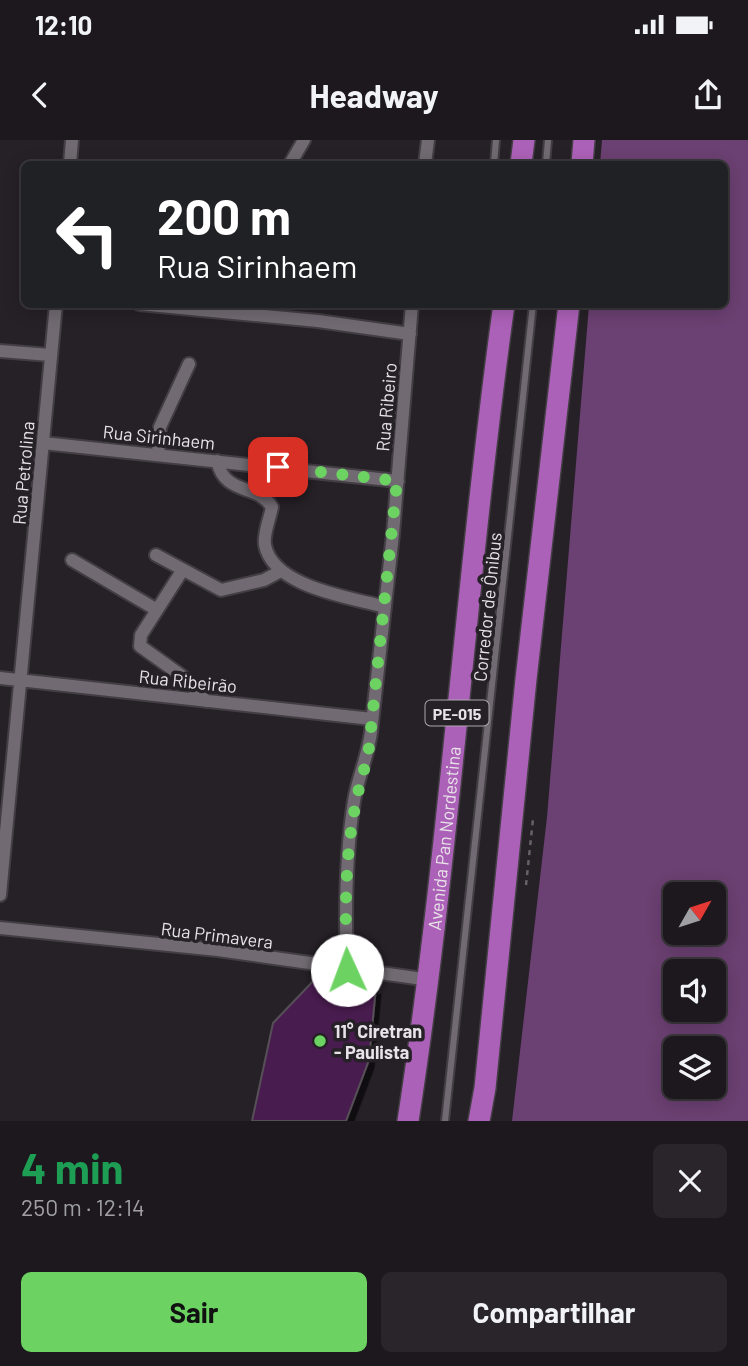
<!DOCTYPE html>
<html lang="pt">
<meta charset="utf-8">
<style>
:root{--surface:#1c181d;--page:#29252a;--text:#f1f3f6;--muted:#a0a0a4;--line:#3a373b;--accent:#6cd362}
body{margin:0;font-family:Barlow,sans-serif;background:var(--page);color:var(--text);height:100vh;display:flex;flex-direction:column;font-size:26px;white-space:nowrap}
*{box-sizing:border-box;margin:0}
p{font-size:23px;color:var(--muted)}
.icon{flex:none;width:38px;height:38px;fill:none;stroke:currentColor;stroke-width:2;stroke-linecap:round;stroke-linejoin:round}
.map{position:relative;height:981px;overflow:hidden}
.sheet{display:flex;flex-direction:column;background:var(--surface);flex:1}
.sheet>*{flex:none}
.banner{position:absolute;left:21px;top:21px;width:707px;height:147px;border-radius:10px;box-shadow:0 4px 18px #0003,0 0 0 2px var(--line);background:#202124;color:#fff;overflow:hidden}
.needle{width:46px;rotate:51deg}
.fabs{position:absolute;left:663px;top:742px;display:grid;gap:14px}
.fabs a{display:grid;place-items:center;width:63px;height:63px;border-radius:10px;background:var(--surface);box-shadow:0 4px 18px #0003,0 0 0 2px var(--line);font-size:35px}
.pin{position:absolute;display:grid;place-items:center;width:60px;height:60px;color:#fff;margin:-30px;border-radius:14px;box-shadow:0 4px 10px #0006}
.me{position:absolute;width:77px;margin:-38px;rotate:358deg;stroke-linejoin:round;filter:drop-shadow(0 0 5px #0008)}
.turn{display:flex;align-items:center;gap:24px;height:147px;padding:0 21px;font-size:32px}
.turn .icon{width:91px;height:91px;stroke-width:2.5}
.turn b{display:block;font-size:49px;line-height:60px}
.round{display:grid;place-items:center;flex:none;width:74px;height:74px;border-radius:10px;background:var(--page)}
.summary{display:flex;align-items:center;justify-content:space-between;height:119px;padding:0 21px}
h1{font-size:42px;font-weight:700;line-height:52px;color:#1e9e55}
.action{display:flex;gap:14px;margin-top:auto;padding:14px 21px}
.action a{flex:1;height:80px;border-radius:10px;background:var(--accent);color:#111;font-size:28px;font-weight:700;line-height:80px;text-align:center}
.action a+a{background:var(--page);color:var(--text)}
.status{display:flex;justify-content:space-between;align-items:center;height:49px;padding:0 35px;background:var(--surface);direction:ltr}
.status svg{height:19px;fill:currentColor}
header{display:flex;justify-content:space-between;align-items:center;height:91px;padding:0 21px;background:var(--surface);font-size:32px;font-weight:700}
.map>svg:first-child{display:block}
.forest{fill:#6b4072;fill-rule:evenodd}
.building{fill:#491f50;stroke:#564f57;stroke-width:2;filter:url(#shadow)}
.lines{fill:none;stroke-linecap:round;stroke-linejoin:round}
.service-casing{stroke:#433d44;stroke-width:10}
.minor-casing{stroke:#433d44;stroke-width:16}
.trunk-casing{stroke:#433d44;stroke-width:24}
.path{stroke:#666067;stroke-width:2.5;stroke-dasharray:5 5;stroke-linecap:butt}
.service{stroke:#716a72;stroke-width:6}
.minor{stroke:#716a72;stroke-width:12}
.trunk{stroke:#ac61b8;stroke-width:21}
.route{stroke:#6cd362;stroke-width:12;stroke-dasharray:0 21.6}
.poi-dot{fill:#6cd362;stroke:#262027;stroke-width:2.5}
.labels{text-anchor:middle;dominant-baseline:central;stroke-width:7;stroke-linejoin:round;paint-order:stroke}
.shield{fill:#262027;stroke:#aea8ae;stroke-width:2}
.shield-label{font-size:16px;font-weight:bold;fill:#e8e3e8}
.street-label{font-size:18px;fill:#e8e3e8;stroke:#262027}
.poi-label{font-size:18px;font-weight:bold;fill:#e8e3e8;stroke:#262027;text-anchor:start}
</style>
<div class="status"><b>12:10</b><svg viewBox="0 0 49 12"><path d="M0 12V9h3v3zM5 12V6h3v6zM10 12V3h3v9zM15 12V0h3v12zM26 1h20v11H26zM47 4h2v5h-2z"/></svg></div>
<header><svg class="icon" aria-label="back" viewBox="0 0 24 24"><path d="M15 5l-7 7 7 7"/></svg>Headway<svg class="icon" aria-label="share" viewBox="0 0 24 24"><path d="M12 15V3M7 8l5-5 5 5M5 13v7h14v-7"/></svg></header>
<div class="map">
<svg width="748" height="981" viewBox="0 0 748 981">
<defs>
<filter id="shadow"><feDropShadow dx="4.5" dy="8" stdDeviation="0" flood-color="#0009"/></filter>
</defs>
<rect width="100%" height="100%" fill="#262027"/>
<path class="forest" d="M602,0H748V981H512L547,677L589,165L724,164V24H600ZM676,754H714V793H676ZM676,831H714V870H676ZM676,908H714V947H676Z"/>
<path class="building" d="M316,838L376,847L369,920L346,981H252L273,883Z"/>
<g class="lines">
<g class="service-casing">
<path id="service" d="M494,24L496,0
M546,24L548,0
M445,981L533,164"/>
</g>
<g class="minor-casing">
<path id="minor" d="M70,24L72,0
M290,24L304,0
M425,24L428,0
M139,164L318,181L410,194
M0,211L50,215
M43,303L398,341
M158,315L160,287L189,224
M217,321C225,356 257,343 272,367C270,378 263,394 265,405C273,447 349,457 385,467
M156,415L221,450L264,440L279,432
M72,420L157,470
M182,431L141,495L140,506L182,536L206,561
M0,538L372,579
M0,755L56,164
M0,788L218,810L430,840
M347,830C345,774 345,717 354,661C358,637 368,616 371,592L393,394L412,164"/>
</g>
<g class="trunk-casing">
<g id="trunk">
<path d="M521,24L524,0"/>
<path d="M582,24L584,0"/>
<path id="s1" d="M408,981C450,710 466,436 504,164"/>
<path d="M479,981L485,948L526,539L569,164"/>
</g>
</g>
<path class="path" d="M526,745L533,679"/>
<use href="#service" class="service"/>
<use href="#minor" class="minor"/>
<use href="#trunk" class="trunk"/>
</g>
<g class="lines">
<path class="route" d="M278,327L397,341L368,617C345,686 344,758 347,830"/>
</g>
<circle class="poi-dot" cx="320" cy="901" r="7"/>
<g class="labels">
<rect class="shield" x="425.5" y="560.5" width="63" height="25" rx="5"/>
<g class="shield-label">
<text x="457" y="573">PE-015</text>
</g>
<g class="street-label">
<text transform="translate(386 267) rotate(-85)">Rua Ribeiro</text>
<text transform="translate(159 297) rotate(6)">Rua Sirinhaem</text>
<text transform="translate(23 333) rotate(-85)">Rua Petrolina</text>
<text transform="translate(487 467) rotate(-84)">Corredor de Ônibus</text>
<text transform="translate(188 541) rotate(6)">Rua Ribeirão</text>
<text stroke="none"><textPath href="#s1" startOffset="285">Avenida Pan Nordestina</textPath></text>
<text transform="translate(217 795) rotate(7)">Rua Primavera</text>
</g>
<g class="poi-label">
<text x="334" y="891">11° Ciretran<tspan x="334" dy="21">- Paulista</tspan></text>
</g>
</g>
</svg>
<div class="fabs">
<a><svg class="needle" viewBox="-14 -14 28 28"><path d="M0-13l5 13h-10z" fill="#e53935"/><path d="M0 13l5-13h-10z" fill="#a0a0a4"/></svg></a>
<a><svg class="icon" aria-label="sound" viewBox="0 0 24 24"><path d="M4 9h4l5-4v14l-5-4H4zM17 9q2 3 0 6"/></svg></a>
<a><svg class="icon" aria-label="layers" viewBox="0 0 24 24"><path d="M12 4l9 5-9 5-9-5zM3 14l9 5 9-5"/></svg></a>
</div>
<div class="pin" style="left:278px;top:327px;background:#d93025"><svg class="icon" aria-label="arrive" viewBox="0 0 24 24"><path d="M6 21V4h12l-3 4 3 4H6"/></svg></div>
<svg class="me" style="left:347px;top:830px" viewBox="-20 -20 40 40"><circle r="19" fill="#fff"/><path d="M0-13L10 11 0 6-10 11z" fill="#6cd362"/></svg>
<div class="banner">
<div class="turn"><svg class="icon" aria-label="left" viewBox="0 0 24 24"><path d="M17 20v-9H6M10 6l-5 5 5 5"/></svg><div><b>200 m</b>Rua Sirinhaem</div></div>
</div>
</div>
<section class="sheet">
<div class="summary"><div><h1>4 min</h1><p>250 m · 12:14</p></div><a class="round"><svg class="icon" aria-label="close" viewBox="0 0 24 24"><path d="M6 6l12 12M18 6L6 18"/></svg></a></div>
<div class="action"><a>Sair</a><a>Compartilhar</a></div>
</section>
